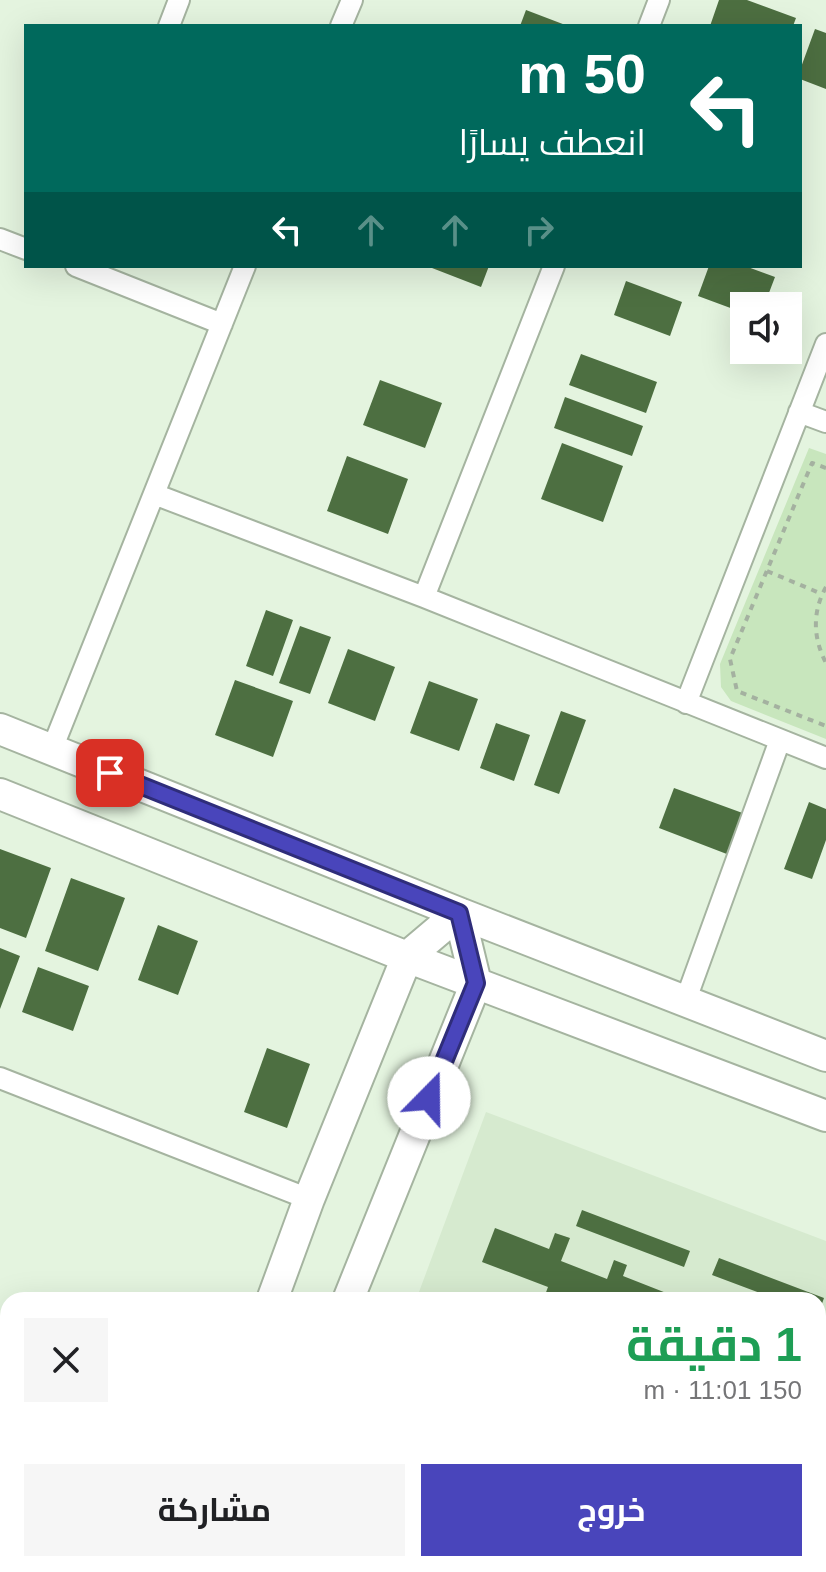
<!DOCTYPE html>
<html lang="ar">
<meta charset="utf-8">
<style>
:root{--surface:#fff;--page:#f6f6f6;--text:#202124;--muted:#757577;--accent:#4945bb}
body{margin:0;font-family:Helvetica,Cairo,sans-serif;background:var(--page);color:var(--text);direction:rtl;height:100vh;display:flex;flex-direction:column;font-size:30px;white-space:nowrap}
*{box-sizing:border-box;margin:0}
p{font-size:26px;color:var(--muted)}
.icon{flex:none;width:44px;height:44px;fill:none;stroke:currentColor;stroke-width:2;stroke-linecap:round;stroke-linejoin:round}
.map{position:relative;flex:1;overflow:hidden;direction:ltr}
.side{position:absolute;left:0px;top:1292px;width:826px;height:280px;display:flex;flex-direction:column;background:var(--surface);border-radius:24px 24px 0 0;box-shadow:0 8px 32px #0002;direction:rtl}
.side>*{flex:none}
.banner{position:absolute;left:24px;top:24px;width:778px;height:244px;border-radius:0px;box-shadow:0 8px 32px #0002;direction:rtl;background:#00695c;color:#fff;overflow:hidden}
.controls{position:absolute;left:730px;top:292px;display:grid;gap:16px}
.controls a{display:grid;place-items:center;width:72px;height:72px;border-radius:0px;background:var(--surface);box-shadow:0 8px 32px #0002;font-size:40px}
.pin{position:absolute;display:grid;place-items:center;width:68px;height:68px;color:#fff;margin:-34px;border-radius:16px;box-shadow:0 4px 12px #0006}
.me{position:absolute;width:88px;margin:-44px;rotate:22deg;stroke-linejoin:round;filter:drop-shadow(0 0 6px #0008)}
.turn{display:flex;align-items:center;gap:28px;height:168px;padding:0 24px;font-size:36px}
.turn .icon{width:104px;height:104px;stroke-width:2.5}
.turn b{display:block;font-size:56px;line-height:68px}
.lanes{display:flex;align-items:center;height:76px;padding:0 24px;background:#0003;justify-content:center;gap:40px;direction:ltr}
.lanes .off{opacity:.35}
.round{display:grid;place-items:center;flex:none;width:84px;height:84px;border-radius:0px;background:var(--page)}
.head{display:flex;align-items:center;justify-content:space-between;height:136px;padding:0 24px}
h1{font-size:48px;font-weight:700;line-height:60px;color:#1e9e55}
.primary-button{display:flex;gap:16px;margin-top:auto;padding:16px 24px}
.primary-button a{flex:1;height:92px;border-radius:0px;background:var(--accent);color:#fff;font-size:32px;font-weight:700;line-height:92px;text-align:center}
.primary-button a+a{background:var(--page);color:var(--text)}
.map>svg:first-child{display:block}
.built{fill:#d6eacf}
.green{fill:#c8e6bd}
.building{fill:#4d6f41}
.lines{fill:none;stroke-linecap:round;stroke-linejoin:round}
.street-casing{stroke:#a5b4a0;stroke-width:24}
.secondary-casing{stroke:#a5b4a0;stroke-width:34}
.path{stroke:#a4b1a0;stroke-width:4;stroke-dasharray:6 6;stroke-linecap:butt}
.street{stroke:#fff;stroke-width:20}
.secondary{stroke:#fff;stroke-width:30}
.route-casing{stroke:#2f2d7a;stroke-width:20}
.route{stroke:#4945bb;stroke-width:14}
</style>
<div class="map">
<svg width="826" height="1572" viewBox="0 0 826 1572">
<rect width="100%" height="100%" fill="#e4f4df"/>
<path class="built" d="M486,1112L826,1241V1572H314L317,1564H818V1300H416Z"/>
<path class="green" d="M809,448L826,454V739L731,701L721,687L720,664Z
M513,1564H718L715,1572H531Z"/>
<path class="building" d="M719,0H747L796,18L793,26H710Z
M526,10L568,26H520Z
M815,29L826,33V89L800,79V70Z
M433,266H489L481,287L432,268Z
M709,266H745L775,277L764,306H744V313L698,296Z
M626,281L682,302L670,336L614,315Z
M581,354L657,382L646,413L569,385Z
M380,380L442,403L425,448L363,425Z
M565,397L643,426L632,456L554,428Z
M562,443L623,466L603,522L541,499Z
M347,456L408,479L388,534L327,511Z
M266,610L293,620L273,676L246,666Z
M300,626L331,637L310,694L279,683Z
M348,649L395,667L375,721L328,703Z
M235,680L293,701L273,757L215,735Z
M429,681L478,699L459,751L410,733Z
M561,711L586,720L559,794L534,785Z
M496,723L530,735L514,781L480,768Z
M674,788L748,815L732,856L659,828Z
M809,802L826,809V840L812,879L784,869Z
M0,849L51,868L26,938L0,928Z
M71,878L125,898L98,971L45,951Z
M158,925L198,941L178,995L138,980Z
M0,948L20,956L0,1009Z
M38,967L89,986L73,1031L22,1012Z
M267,1048L310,1064L287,1128L244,1112Z
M582,1210L690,1251L684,1267L576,1226Z
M495,1228L549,1249L555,1233L570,1238L561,1261L607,1279L614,1260L627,1265L623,1276L679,1298L678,1300H558L545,1295L548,1287L482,1262Z
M719,1258L824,1298L818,1315V1300H779L712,1275Z
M826,1325V1381L818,1378V1345Z
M826,1511V1572H802L805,1564H818V1530Z
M380,1564H501L498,1572H401Z
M734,1564H773L770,1572H731Z"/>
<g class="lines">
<g class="street-casing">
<path id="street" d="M169,26L179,0
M341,26L352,0
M649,26L659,0
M0,239L26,249
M76,266L222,324
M799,412L826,422
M154,494L424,597L826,758
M424,597L554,266
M686,703L826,344
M52,749L245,266
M685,1002L780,740
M0,1078L309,1199"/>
</g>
<g class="secondary-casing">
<path id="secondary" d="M0,729L459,913L826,1056
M0,794L407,957L826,1116
M272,1300L309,1199L407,957L459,913L476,983L348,1300
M170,1572L173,1564
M238,1572L242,1564"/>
</g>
<path class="path" d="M826,468L812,463L730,659L737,691L826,726
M767,571L822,594
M826,587C812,612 813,638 826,663"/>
<use href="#street" class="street"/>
<use href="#secondary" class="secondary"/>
</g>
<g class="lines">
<g class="route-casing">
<path id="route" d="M110,773L459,913L476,983L429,1098"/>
</g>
<use href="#route" class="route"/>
</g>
</svg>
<div class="controls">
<a><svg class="icon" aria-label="sound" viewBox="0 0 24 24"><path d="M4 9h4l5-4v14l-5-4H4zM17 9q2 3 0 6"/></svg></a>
</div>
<div class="pin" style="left:110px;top:773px;background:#d93025"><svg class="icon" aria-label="arrive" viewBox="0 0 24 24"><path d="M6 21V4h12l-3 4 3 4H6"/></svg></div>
<svg class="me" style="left:429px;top:1098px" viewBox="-20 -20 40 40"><circle r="19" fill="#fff"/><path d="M0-13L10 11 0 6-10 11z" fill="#4945bb"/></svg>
<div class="banner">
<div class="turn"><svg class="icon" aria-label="left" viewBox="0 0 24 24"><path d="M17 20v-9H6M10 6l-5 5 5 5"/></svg><div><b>50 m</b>انعطف يسارًا</div></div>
<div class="lanes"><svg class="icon" aria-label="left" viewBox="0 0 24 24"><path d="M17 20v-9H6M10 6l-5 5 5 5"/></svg><svg class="icon off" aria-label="ahead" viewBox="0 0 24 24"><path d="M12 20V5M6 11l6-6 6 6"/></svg><svg class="icon off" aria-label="ahead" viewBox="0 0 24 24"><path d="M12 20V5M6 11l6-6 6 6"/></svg><svg class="icon off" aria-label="right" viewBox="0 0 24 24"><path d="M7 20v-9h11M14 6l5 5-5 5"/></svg></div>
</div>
<section class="side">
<div class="head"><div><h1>1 دقيقة</h1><p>150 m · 11:01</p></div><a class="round"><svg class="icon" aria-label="close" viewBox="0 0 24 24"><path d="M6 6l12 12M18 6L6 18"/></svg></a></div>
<div class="primary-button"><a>خروج</a><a>مشاركة</a></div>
</section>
</div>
